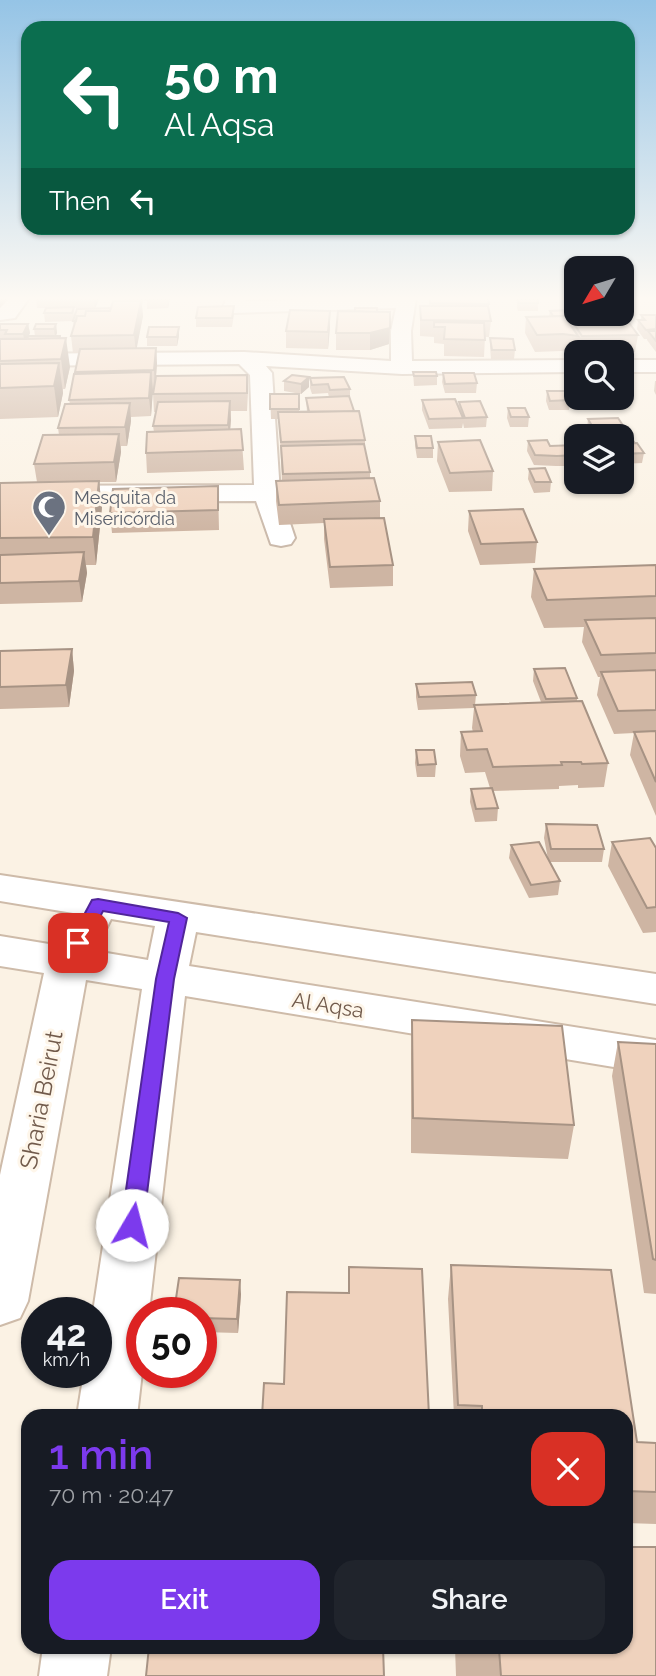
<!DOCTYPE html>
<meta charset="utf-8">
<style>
:root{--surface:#171b24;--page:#20242c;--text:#f1f3f6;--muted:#9ea1a6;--accent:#7c3aed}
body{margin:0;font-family:Raleway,sans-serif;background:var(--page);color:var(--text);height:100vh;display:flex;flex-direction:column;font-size:26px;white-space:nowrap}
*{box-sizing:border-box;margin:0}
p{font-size:23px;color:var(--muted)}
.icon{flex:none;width:38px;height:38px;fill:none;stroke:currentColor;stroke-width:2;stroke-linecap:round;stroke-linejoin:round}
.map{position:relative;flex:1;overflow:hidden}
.sheet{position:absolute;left:21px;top:1409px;width:612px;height:245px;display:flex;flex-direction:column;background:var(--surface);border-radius:21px;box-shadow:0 2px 5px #0004}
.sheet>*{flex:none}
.banner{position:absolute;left:21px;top:21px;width:614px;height:214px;border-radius:21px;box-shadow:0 2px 5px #0004;background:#0b6e4f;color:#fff;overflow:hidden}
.needle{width:46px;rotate:232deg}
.buttons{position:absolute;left:564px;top:256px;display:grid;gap:14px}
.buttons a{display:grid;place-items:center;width:70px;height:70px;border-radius:14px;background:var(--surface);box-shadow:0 2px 5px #0004;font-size:35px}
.speed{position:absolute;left:21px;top:1297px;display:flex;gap:14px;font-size:35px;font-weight:700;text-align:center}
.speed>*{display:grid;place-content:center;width:91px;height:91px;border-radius:50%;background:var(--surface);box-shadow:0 2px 5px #0004;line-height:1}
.speed small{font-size:18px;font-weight:400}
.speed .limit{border:10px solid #d22;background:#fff;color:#111}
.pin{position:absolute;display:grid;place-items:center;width:60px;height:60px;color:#fff;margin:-30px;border-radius:14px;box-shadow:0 4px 10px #0006}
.me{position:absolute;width:77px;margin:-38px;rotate:8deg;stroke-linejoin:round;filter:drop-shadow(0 0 5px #0008)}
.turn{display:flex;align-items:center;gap:24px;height:147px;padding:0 28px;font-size:32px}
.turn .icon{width:91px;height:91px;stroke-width:2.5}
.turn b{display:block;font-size:49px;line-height:60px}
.then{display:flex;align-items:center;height:66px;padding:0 28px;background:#0003;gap:14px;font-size:26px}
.round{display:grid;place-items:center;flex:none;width:74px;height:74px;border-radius:21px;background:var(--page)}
.summary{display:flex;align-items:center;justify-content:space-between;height:119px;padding:0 28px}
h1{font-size:42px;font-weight:600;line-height:52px;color:var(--accent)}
.cta{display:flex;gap:14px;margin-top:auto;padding:14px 28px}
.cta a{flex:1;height:80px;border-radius:21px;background:var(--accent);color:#fff;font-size:28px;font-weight:600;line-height:80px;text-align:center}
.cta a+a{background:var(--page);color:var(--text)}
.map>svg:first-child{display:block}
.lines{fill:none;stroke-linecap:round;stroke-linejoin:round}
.street-casing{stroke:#cbbaab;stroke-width:4}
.secondary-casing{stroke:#cebba9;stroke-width:4}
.street{fill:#fff;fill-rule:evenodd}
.secondary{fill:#fff;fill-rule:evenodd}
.wall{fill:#ceb5a3}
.shaded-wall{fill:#a79384}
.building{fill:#efd2bd;stroke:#a79384;stroke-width:2}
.route{fill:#7c3aed;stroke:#51269a;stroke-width:2}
.labels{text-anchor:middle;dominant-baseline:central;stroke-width:6;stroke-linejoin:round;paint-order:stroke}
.far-worship-label{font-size:18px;fill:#5b616d;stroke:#fef6ea;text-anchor:start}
.street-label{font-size:21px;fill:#715a4b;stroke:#fef6ea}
.near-street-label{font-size:24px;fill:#715a4b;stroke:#fef6ea}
</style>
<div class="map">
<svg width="656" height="1676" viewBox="0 0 656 1676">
<rect width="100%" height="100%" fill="#fbf2e4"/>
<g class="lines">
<g class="street-casing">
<path id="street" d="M10,298H29L15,318L0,320V308Z
M227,298H246L245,301L416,298L411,331L412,361L576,360V372L402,374L266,366L272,373L280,493L295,538L291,544L281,546L271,544L256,501L0,502V486L254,485L250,375L239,364L0,366V354L244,352L391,361V331L396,308L233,313L223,307Z
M621,360H656V372H621Z"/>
</g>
<g class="secondary-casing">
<path id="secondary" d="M0,875L656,974V1004L196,932L189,966L656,1040V1074L185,996L149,1312H142V1372L137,1416H77L84,1372H96V1312H93L142,989L86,980L28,1301L20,1318L0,1325V1175L44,973L0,966V936L55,945L73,913L0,901ZM111,919L155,926L148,960L95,951Z
M43,1647H111L107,1676H39Z"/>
</g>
<use href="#street" class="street"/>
<use href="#secondary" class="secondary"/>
</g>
<path class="wall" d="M36,298H100L95,308H74L75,316L111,308L125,301V298H143L142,306L143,316L136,348H156L157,364L156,377L248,392L247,411H231L230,429H241L244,470L147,473L146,453L154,432L153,426L156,412H154L153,394L154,387H153L151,416L131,417V421L127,446H121V452L116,482H99L102,507L96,565H86L87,573L82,602L0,604V483L37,482L34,464L59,435L58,428L70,404L69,400L79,353H73L71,336L74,327L73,321L45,322L44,313L46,308H37Z
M147,298H170L168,308L147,309Z
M429,298H488L491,321L489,337H485L484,357L444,356V344L434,343V337L420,336V306H429Z
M517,299L538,303V311H518L517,308Z
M550,311L574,316L573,321L638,335L635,352H579L576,348V353L561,351L535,352L525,333L526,317L549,316Z
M377,312H390L389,344L370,350H336V333Z
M234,315L232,327H196V318Z
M641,315H656V352L647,340V339H644L637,329L638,320H641Z
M0,324H28L30,333L27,339L35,336L34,329L56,324L57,333L56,336H60L70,367L65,389H63V393L58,417L0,419Z
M330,327L328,349L286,348V331Z
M179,336L177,346H147V337Z
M490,338L515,350L514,359H491L490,347Z
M413,372L437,376V385L414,386Z
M443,373L477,383L476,393H445L442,382Z
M292,375L309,387L301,394L284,391V381Z
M310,378L350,389V399L354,411L365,440V448L370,472V478L380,501V518L393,565V586L330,588L324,539V523L279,525L276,501V481H282L279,419H271L270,394H299V412H307L306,398L329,397L328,393L312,394L310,388Z
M655,381H656V395L654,391Z
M547,391L570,400L569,410H549L546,401Z
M422,400L458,407L459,402L487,417L486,427L464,428L463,423L462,428L429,429L422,410Z
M508,408L529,417L528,427H510L507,418Z
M588,419L634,442V443L644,453L642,463L621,464V436H591L587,429Z
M415,436L433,448V458H417L415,446Z
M528,441L550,446L576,445V466H556L534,465L527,451Z
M438,442L493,471L492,491L449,492L437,461Z
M529,469L551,482L550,492L534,493L528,479Z
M218,486L219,530L112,533L110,513Z
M469,511L537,542L535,563L480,565L468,531Z
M656,565V816L630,755L634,733L614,734L597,695L600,677H598L582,642L584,627L544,628L531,597L534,569Z
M72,649L74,671L69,707L0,709V651Z
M534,669L577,698V701L608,763L604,787L578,788V785L559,786V789L493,791L498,808L497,821L475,822L470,802L471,789L490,788L485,772L465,773L460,756L461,732H473L472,728L474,708L418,710L416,697V684L476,695L475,705L541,702L533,681Z
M416,750L436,764L435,777H417L415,763Z
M546,824L604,849L602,862H550L560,881L558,895L529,898L509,858L511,845L548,859L544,838Z
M612,842L656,848V932L643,933L608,866Z
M412,1020L574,1125L568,1159L411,1153V1054Z
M618,1042L656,1044V1294L644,1293L612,1076Z
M451,1265L611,1270L637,1442L656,1443V1524L626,1523V1416H454L448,1299Z
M241,1294L238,1333L201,1332V1312Z
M455,1647H626L656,1676H456Z"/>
<path class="shaded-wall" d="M0,298H7L0,308Z
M94,298H100L95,308Z
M141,298H143L142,306L143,316L136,352L134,335L141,303Z
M167,298H170L168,308L167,300Z
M330,311V327L328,349V332Z
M28,324L30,333L25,343L23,334Z
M56,324L57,333L55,337L54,329Z
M179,327V336L177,346V337Z
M390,328L389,344L370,350V333Z
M66,338L70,367L65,389L61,359Z
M156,348L157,364L155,387L154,370Z
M59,363L63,393L58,417L54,386Z
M151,372L153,390L151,416L149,398Z
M309,377V387L301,394V384Z
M230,401L231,420L229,444L228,425Z
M130,403L131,421L127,446L125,427Z
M119,434L121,452L116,482L114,462Z
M99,481L102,507L96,565L93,537Z
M84,552L87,573L82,602L79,581Z
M72,649L74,671L69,707L66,685Z
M240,1280L241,1294L238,1333L237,1319Z"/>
<path class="building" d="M147,298H167V300H146Z
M430,298H488L489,304L430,303Z
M517,299H537L538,303H519Z
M113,301H141L134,335L71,336L77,316H85L86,311H110Z
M234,306L232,318H196L198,307Z
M420,306H488L491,321L421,320Z
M74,307L72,313H44L46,308Z
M111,308L110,311H86L85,316H77L76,321H73L77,309Z
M355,308H377V312L355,311Z
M290,310L330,311L328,332L286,331Z
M570,310L574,316H553L550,311Z
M338,311L390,312V328L370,333H336Z
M641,315H656V329L646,330L638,320H645Z
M564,316L578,336L563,334L537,335L526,317Z
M627,320L638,335L582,336L572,321Z
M434,322L484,323L485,340L444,339L445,327H434Z
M0,324H28L23,334H5L7,330H0Z
M36,324H56L54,329H34Z
M149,327H179L177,337H147Z
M648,331H656V341Z
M28,336H60V338L27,339Z
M66,338L61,359L0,361V339Z
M490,338L513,339L515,350H492Z
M156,348L154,370L75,372L80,349Z
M59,363L54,386L0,388V364Z
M151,372L149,398L69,400L74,374Z
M413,372H436L437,376H414Z
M443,373H474L477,383L445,384Z
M247,375V393L153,394L156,376Z
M292,375L309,377L301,384L284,381Z
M344,377L350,389L330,390L328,384L312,385L310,378Z
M547,391H566L570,400L550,401Z
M270,394H299V409H270Z
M349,396L354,411L309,412L306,398Z
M455,399L463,418L429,419L422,400Z
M230,401L228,425L153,426L158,402Z
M480,401L487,417L465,418L459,402Z
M130,403L125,427L58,428L65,404Z
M508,408H525L529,417H511Z
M359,411L365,440L281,442L278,412Z
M618,418L634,442H621V436H598L588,419Z
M241,429L243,450L146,453L147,432Z
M119,434L114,462L34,464L43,435Z
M415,436H431L433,448H417Z
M480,440L493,471L450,473L438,442Z
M547,440L550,446L576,445V455L557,456L535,455L528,441Z
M637,443L644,453L621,454V444Z
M364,444L370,472L283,474L281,446Z
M545,468L551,482H535L529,469Z
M374,478L380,501L279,505L276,481Z
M99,481L93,537L0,538V483Z
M218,486V510L110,513L113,489Z
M523,509L537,542L481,544L469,511Z
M384,518L393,565L330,567L324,519Z
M84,552L79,581L0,583V555Z
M656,565V596L547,600L534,569Z
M656,618V653L601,655L585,620Z
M72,649L66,685L0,687V651Z
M565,668L577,698L546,699L534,669Z
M656,670V710L618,711L601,672Z
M472,682L476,695L419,697L416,684Z
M582,701L608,763L582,764L581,762H561L562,765L493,767L487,749L467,750L461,732L482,731L474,705Z
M656,731V782L634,732Z
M416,750H434L436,764L418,765Z
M492,788L498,808L476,809L471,789Z
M546,824L597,825L604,849H551Z
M650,838L656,848V907L647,908L612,842Z
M539,842L560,881L531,885L511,845Z
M412,1020L562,1026L574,1125L413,1118Z
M618,1042L656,1044V1260L653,1259Z
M451,1265L611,1270L637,1442L656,1443V1492L626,1491V1416H482V1406L458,1405Z
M349,1267L422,1269L429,1416H262L264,1383L284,1384L287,1292L349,1293Z
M179,1278L240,1280L237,1319L201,1318V1312H174Z
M626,1547H656V1676H501L499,1649L461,1648L460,1647H626Z
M149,1647H383L384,1676H146Z"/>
<linearGradient id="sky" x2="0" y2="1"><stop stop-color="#95c4e6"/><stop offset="0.56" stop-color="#fdf9f3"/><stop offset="1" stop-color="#fdf9f3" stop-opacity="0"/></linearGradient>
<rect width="656" height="533" fill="url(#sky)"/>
<path class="route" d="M98,899L178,913L187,918L174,979L143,1225L140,1231L132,1234L125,1231L121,1225L156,979L169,922L103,911L84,947H72L69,943L92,900Z"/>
<defs>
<g id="mosque-pin" transform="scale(1.75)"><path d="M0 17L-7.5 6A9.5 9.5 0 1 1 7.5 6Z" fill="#6b7280" stroke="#fef6ea"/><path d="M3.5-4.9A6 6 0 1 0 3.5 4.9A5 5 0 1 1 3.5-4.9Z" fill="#fff"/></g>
</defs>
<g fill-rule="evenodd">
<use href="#mosque-pin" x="49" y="507"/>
</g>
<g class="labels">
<g class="far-worship-label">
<text x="74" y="497">Mesquita da<tspan x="74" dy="21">Misericórdia</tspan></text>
</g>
<g class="street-label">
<text transform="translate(328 1005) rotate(9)">Al Aqsa</text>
</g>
<g class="near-street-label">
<text transform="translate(41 1100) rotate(-79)">Sharia Beirut</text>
</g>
</g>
</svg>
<div class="buttons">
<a><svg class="needle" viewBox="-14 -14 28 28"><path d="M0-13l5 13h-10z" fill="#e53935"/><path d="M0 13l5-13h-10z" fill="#9ea1a6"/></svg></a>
<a><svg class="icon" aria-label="search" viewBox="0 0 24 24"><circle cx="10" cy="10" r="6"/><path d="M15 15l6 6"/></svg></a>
<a><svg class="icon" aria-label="layers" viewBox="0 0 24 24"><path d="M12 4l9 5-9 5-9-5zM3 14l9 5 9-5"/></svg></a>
</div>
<div class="speed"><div>42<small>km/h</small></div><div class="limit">50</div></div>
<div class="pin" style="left:78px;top:943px;background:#d93025"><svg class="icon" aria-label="arrive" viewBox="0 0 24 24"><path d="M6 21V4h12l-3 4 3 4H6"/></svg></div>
<svg class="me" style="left:132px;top:1225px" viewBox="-20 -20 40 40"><circle r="19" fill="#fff"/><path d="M0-13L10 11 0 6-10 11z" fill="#7c3aed"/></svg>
<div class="banner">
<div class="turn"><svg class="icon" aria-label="left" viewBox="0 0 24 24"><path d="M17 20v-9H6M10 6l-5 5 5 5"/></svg><div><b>50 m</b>Al Aqsa</div></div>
<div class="then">Then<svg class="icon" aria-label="left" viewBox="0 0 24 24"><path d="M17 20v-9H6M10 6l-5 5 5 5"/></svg></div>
</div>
<section class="sheet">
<div class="summary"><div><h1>1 min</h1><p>70 m · 20:47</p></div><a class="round" style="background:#d93025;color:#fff"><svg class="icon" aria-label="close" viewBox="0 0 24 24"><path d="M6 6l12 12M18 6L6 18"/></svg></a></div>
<div class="cta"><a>Exit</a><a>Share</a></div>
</section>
</div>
